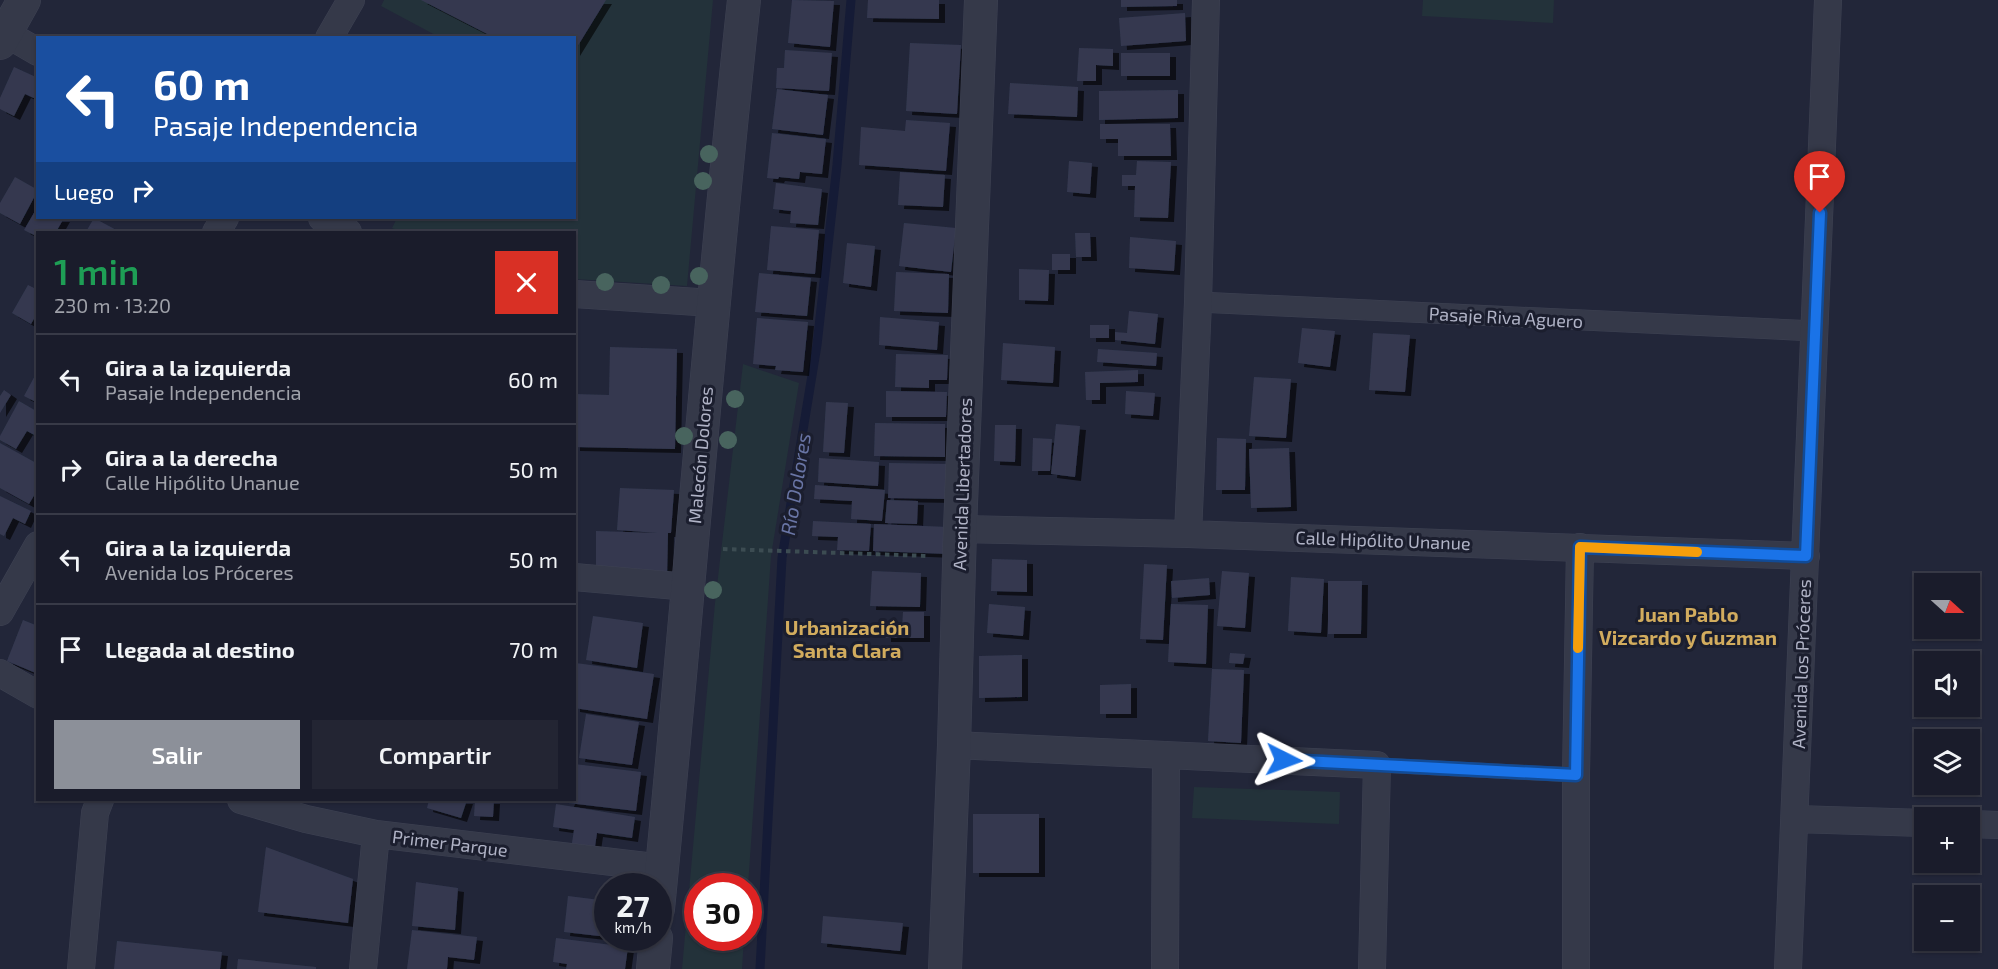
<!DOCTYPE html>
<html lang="es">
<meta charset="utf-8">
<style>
:root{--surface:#1a1c2b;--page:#232533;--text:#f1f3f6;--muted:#9fa1a9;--line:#383a47;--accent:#8c9099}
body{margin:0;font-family:"Exo 2",sans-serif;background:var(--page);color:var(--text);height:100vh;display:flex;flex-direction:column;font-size:22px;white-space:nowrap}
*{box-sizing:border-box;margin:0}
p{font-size:20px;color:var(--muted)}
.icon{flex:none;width:33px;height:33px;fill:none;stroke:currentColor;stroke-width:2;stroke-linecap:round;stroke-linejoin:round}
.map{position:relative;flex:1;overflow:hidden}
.details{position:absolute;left:36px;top:231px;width:540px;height:570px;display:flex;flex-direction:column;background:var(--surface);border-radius:0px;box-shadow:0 2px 4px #0004,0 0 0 2px var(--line)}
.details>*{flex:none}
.top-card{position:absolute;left:36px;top:36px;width:540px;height:183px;border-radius:0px;box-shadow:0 2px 4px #0004,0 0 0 2px var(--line);background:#1a4fa0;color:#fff;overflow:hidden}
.needle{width:39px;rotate:111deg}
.buttons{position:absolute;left:1914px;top:573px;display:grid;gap:12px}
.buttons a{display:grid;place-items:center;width:66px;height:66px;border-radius:0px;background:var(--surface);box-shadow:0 2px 4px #0004,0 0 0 2px var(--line);font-size:30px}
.speed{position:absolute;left:594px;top:873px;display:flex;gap:12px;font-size:30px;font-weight:700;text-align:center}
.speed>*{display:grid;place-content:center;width:78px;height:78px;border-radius:50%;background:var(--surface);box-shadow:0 2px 4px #0004,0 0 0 2px var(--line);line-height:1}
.speed small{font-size:15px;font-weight:400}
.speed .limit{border:9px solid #d22;background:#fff;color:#111}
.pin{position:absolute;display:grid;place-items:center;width:51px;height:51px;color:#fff;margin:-62px -26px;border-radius:50% 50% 50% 0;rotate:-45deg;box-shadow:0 0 6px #0007}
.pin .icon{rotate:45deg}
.me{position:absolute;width:66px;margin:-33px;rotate:93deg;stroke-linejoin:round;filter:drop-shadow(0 0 4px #0008)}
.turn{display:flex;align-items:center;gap:21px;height:126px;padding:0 18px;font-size:27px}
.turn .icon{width:78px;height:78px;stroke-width:2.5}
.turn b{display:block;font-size:42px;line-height:51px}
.then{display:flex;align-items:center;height:57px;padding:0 18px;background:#0003;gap:12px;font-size:22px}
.round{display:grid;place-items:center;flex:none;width:63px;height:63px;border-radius:0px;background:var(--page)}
.head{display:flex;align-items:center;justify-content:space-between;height:102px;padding:0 18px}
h1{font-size:36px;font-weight:600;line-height:45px;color:#1e9e55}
.action{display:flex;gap:12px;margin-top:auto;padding:12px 18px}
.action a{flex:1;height:69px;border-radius:0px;background:var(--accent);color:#fff;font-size:24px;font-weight:600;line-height:69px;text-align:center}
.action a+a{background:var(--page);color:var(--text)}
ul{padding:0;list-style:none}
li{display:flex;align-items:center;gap:18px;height:90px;padding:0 18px;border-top:2px solid var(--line)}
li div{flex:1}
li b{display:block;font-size:22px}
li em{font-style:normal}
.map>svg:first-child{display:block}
.green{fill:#23323a}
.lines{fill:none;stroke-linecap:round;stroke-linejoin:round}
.stream{stroke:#151b36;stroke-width:9}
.building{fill:#343950;filter:url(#shadow)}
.service-casing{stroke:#3e4253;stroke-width:15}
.pedestrian-casing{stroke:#3e4253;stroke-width:21}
.minor-casing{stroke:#3e4253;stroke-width:28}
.tertiary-casing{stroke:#3e4253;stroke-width:34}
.path{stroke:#3c4c52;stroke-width:4;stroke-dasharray:4.5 4.5;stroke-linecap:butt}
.service{stroke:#353949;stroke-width:14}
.pedestrian{stroke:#353949;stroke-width:20}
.minor{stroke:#353949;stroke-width:27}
.tertiary{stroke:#353949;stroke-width:33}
.tree{fill:#48645e}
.route-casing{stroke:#114b97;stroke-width:15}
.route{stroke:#1a73e8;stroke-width:10}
.slow{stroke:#f59e0b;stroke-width:10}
.labels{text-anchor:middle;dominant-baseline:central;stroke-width:6;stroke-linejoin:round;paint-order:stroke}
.street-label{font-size:18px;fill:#b0b3c6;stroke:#1b1e2e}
.water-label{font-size:20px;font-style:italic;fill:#6975a5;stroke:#1b1e2e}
.neighbourhood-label{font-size:20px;font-weight:bold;fill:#d2ac5e;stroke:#1b1e2e}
</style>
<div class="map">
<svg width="1998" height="969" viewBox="0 0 1998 969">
<defs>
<filter id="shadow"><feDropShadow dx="6" dy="4" stdDeviation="0" flood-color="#0009"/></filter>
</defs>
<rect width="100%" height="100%" fill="#222639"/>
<path class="green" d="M384,0H713L687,286L575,279L574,232H401L392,228L397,218H574V38L439,37L381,6Z
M1423,0H1554L1553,23L1422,16Z
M743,364L799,383L771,556L748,886H698V938H744L742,969H682L715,603Z
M1194,787L1340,792L1339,824L1192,818Z"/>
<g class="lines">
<path class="stream" d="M760,969L782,558L817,345L837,165L851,0"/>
</g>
<path class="building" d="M421,0H606L574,52V38H495Z
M792,0L834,1L830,47L788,43Z
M868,0H939V19L867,18Z
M1121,0H1177V6L1121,7Z
M1185,13L1186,41L1121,46L1119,18Z
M910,43L961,45L957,114L906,111Z
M1079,48L1113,49V66L1096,65V81H1077Z
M785,50L832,53L829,91L776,88L777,68H784Z
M1121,53H1170V76H1121Z
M14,67L38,78V100L25,94L14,116L0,109V98Z
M1010,83L1078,87L1077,117L1008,114Z
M777,89L828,95L823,135L772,129Z
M1178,90V118L1099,120V91Z
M906,120L950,123L946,171L859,165L861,127L905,131Z
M1100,124H1170L1171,156H1118V139H1100Z
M772,133L826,139L822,174L800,172L799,179L779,177L778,179L767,178Z
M1069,161L1092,163L1090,194L1067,192Z
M1137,161L1171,162L1168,218L1134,217L1135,186H1122V175H1136Z
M900,172L945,175L943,207L898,205Z
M15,177L38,190L20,224L0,213V203Z
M776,183L822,189L818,225L790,223L791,211L773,209Z
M38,206V218H64L56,232H38V237L24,230Z
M94,218L120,232H91L87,230Z
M904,223L956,228L951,272L899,266Z
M771,226L819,230L815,274L767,270Z
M1075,233H1090L1091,257H1076Z
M1130,237L1176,241L1174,271L1129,268Z
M847,243L875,246L871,287L843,283Z
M1052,254H1070V270H1052Z
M1019,269L1049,270L1048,301L1019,300Z
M896,272L949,274L948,313L894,311Z
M759,273L811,278L807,316L755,312Z
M28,285L38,290V312L31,324L12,313Z
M1129,311L1158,314L1155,344L1115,340V332L1127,333Z
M880,317L939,322L937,350L879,345Z
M757,318L808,322L803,372L775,370L776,366L753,364Z
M1090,325H1109V338H1090Z
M1302,328L1335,331L1330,367L1298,363Z
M1373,333L1410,335L1405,392L1369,390Z
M1003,343L1055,347L1053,383L1001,380Z
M610,347L677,349L675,449L574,447V394L609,395Z
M1098,349L1157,353L1156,366L1097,362Z
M896,354L948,355L947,380H929V388L895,387Z
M38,370V403L24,396Z
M1138,370V382L1100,383V400H1086L1085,372Z
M1254,377L1291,379L1286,438L1249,436Z
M4,390L11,395L0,413V396Z
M886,391L947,392L946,417H886Z
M1126,391L1155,393L1153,416L1125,414Z
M19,401L38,412V437L27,431L16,449L0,440V436Z
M826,402L848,403L844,453L823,452Z
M875,423L945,424V457L874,456Z
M1056,424L1080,426L1075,477L1051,474Z
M995,425H1016L1015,462L994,461Z
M1033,438L1052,439L1050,471H1032Z
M1217,438L1246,439L1245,490H1216Z
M0,443L38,464V489L29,504L0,488Z
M1289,448L1291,507L1251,508L1249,449Z
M819,458L879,462L878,486L818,482Z
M889,463L949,464L948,499L888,498Z
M815,485L885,490L882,521L851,519L852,501L814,499Z
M620,488L674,490L671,533H668L667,578L596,574V531L658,533L617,530Z
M0,496L31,511L25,524L13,518L4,536L0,534Z
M887,500L918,501L917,524L885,523Z
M813,521L871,524L869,551L837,550L838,537L812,536Z
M874,524L949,527L948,554L873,551Z
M992,559L1027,560V592L991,591Z
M1144,564L1167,565L1163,640L1140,639Z
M872,571L921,573L920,607L870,606Z
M1222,571L1249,573L1245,628L1217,626Z
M1291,577L1324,579L1321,633L1288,631Z
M1209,578L1210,595L1172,598L1171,581Z
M1328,581H1362L1361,634H1328Z
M989,604L1025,607L1023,636L987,633Z
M1171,604L1208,605L1206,664L1168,662Z
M903,612H924V638H885V628H902Z
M593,616L643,623L637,668L586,660Z
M23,620L38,626V674L7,661Z
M1230,653L1245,654L1243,664L1229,663Z
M1022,655V697L979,698V656Z
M576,663L654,674L647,719L574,708Z
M1212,669L1244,670L1241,743L1208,741Z
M1131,684V714H1100V685Z
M586,714L639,722L632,765L579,758Z
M574,764L641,772L636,811L568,803L569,800H574Z
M429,800H467L461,818L427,808Z
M475,800H494L493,817L474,816Z
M556,804L635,817L632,838L597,833L594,853L571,849L574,830L553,827Z
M973,814H1039V873H973Z
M266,847L353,879L348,923L258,912Z
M416,882L458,888L455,930L412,926Z
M568,896L608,901V937L564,932Z
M823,916L903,923L900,951L821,943Z
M412,930L477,937L474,960L448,957L447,969H407Z
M556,938L628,947L625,969H566L567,964L553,962Z
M117,941L222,952L220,969H114Z
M238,959L316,967V969H237Z"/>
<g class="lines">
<g class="service-casing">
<path id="service" d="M1377,765L1576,775"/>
</g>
<g class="pedestrian-casing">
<path id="pedestrian" d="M1198,302L1815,331"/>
</g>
<g class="minor-casing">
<path id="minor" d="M5,33L38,52
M329,38L351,0
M322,218L348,232
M216,232L225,218
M574,294L713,303
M960,529L1188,534L1806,556
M1188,534L1198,302L1206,0
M574,577L689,587
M0,612L38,545
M0,673L38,695
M954,745L1377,765L1372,969
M241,800L306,819L376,834L663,868
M1795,819L1924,823
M1970,824L1998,825
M81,969L95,813L100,800
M363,969L376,834
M1165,969L1166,755
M1576,969V775L1580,547
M1788,969L1828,0"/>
</g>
<g class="tertiary-casing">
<path id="tertiary" d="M0,43L24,0
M658,909C688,606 711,303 744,0
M653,969L656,938
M945,969L954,745L960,529L981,0"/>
</g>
<path class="path" d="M723,549L928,556"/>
<use href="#service" class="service"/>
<use href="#pedestrian" class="pedestrian"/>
<use href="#minor" class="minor"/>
<use href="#tertiary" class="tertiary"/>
</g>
<g class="tree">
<circle cx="709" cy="154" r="9"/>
<circle cx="703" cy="181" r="9"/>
<circle cx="699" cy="276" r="9"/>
<circle cx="605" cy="282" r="9"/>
<circle cx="661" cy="285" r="9"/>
<circle cx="735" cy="399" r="9"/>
<circle cx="684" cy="436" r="9"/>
<circle cx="728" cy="440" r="9"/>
<circle cx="713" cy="590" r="9"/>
</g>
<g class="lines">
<g class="route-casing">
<path id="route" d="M1284,760L1576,775L1580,547L1806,556L1820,213"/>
</g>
<use href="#route" class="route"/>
<path class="slow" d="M1578,648L1580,547L1697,552"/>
</g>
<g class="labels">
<g class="street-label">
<text transform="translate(1506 317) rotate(3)">Pasaje Riva Aguero</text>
<text transform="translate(700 455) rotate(-85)">Malecón Dolores</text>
<text transform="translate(962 484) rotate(-88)">Avenida Libertadores</text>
<text transform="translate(1383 540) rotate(2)">Calle Hipólito Unanue</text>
<text transform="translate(1801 664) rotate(-88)">Avenida los Próceres</text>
<text transform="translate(450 843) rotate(7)">Primer Parque</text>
</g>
<g class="water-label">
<text transform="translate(795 484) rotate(-81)">Río Dolores</text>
</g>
<g class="neighbourhood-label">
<text x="1688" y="614">Juan Pablo<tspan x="1688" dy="23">Vizcardo y Guzman</tspan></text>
<text x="847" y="627">Urbanización<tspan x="847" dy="23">Santa Clara</tspan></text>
</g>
</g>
</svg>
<div class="buttons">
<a><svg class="needle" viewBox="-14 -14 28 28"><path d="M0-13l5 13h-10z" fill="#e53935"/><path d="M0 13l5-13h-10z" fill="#9fa1a9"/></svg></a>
<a><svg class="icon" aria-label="sound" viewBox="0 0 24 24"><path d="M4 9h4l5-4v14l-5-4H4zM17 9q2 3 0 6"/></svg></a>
<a><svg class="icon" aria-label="layers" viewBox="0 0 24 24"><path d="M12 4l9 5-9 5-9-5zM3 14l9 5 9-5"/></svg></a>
<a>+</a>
<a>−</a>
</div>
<div class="speed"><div>27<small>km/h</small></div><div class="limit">30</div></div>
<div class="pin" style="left:1820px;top:213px;background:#d93025"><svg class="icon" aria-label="arrive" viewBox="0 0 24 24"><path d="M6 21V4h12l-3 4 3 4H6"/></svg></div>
<svg class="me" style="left:1284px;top:760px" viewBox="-20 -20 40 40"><path d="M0-17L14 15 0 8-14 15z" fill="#1a73e8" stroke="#fff" stroke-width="4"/></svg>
<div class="top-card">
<div class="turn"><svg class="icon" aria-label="left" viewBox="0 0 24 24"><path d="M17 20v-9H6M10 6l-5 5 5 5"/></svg><div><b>60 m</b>Pasaje Independencia</div></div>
<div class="then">Luego<svg class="icon" aria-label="right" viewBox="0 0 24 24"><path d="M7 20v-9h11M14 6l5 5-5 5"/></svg></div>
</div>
<section class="details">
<div class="head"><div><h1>1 min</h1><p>230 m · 13:20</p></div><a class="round" style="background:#d93025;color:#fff"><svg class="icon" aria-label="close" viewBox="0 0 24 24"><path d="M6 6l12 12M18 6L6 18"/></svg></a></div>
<ul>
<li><svg class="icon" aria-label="left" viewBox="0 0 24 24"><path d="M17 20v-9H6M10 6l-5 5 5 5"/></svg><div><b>Gira a la izquierda</b><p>Pasaje Independencia</p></div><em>60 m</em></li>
<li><svg class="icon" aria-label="right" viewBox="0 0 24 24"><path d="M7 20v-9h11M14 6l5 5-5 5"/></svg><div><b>Gira a la derecha</b><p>Calle Hipólito Unanue</p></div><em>50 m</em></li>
<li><svg class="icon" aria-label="left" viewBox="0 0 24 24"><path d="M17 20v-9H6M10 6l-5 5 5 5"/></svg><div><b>Gira a la izquierda</b><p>Avenida los Próceres</p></div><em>50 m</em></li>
<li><svg class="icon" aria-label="arrive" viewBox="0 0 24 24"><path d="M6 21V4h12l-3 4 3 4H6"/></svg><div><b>Llegada al destino</b></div><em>70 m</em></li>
</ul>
<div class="action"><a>Salir</a><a>Compartir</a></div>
</section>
</div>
